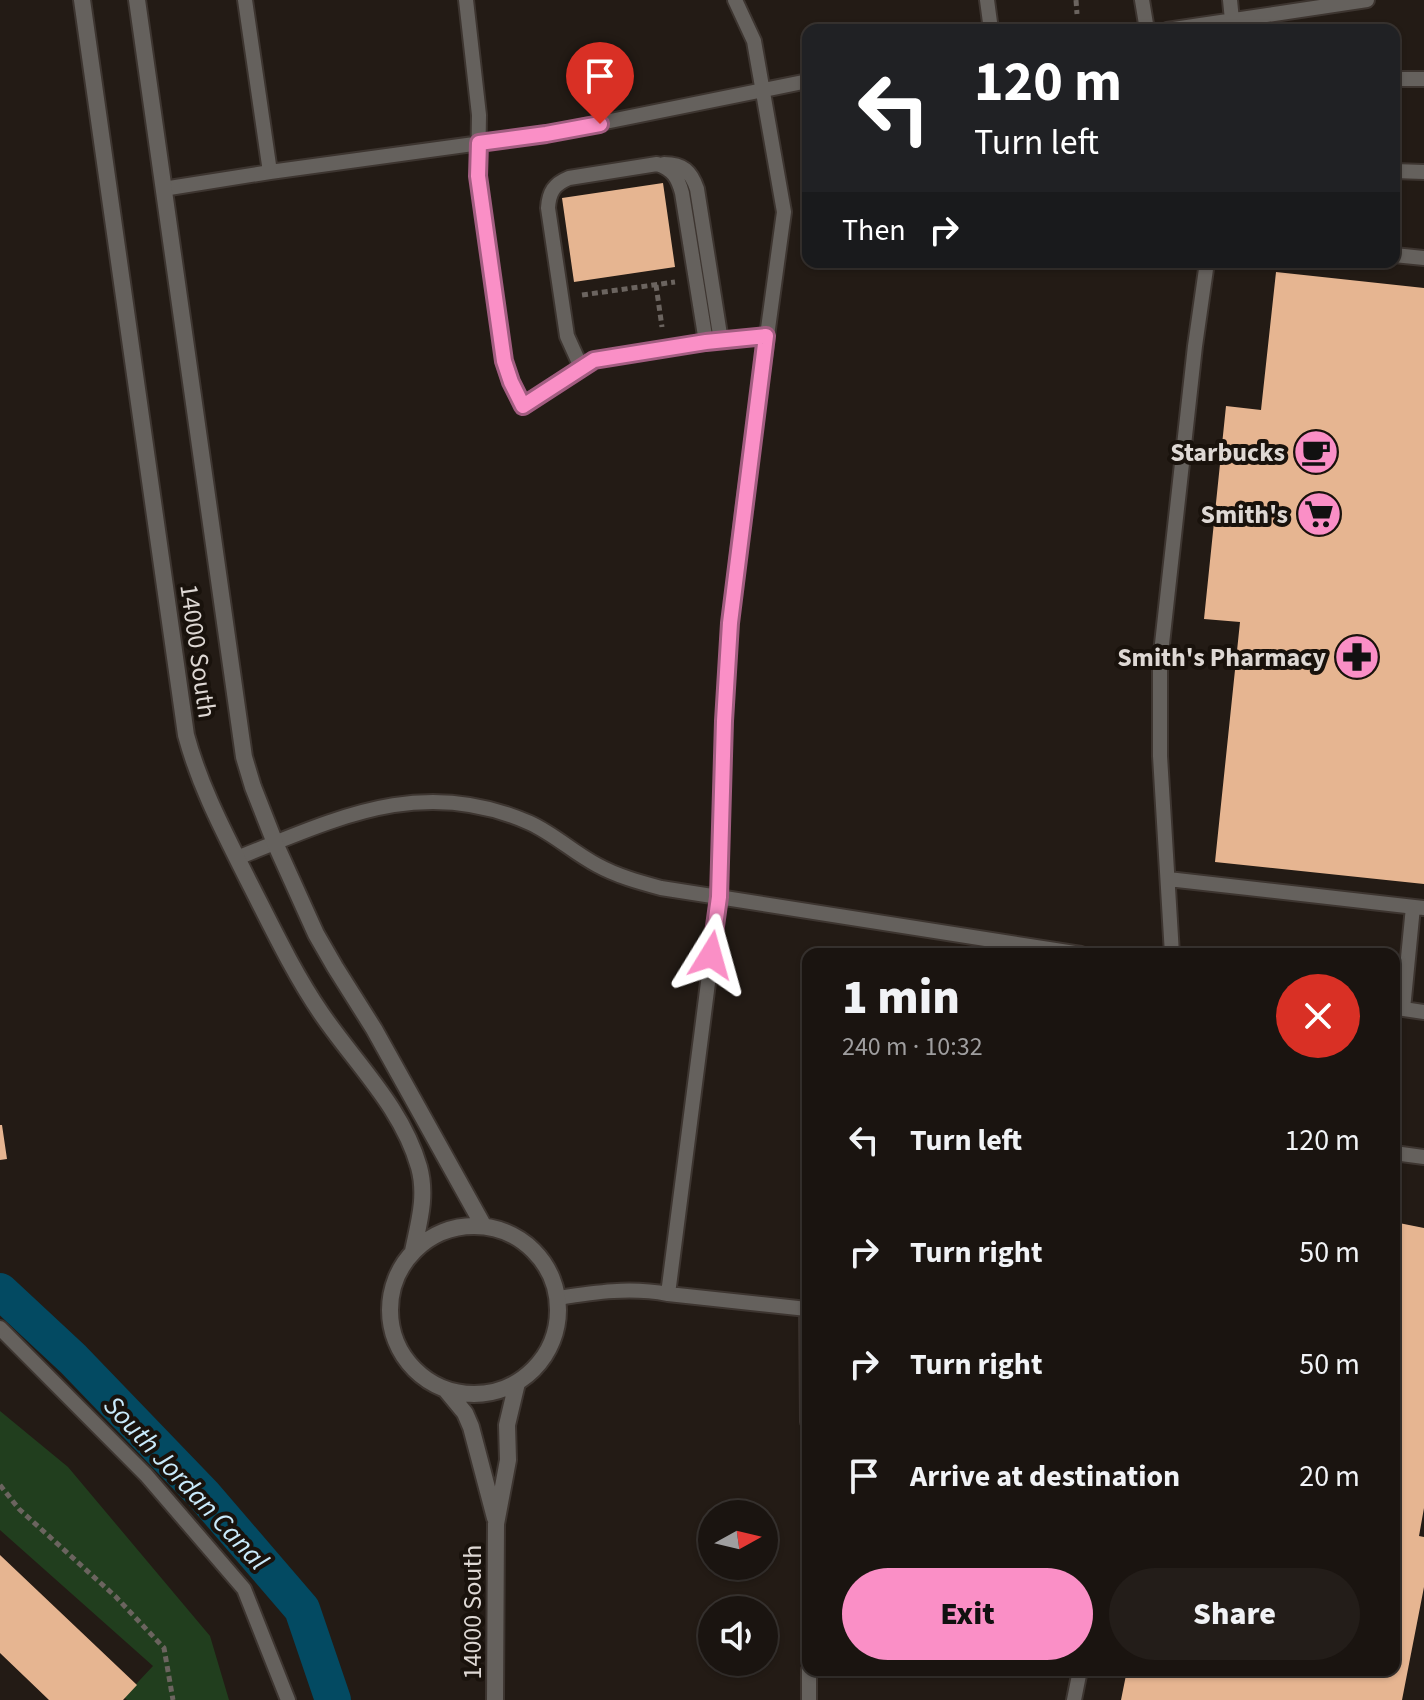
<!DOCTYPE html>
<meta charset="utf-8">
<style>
:root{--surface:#1a1410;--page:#231d19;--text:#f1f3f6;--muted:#9f9e9f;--line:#383330;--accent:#fa8fc6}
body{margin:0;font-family:"Source Sans 3",sans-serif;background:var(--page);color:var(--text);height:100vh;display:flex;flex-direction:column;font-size:30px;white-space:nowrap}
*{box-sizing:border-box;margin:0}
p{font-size:26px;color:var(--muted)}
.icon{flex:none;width:44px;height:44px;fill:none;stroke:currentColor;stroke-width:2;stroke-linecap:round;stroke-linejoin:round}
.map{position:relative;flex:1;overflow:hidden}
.panel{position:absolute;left:802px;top:948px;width:598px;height:728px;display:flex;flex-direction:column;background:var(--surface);border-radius:16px;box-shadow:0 2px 6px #0004,0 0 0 2px var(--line)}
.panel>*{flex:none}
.banner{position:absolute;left:802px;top:24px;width:598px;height:244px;border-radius:16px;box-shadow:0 2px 6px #0004,0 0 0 2px var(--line);background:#202124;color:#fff;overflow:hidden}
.needle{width:52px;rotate:82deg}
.fabs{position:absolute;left:698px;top:1500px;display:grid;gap:16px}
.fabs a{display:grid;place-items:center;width:80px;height:80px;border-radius:50%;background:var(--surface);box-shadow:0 2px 6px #0004,0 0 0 2px var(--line);font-size:40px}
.pin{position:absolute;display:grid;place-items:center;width:68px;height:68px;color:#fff;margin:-82px -34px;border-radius:50% 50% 50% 0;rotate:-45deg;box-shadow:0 0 8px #0007}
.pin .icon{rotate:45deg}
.me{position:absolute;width:88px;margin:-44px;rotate:8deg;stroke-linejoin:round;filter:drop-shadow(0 0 6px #0008)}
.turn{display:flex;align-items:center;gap:28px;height:168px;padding:0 40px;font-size:36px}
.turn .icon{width:104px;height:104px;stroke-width:2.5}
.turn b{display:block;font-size:56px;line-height:68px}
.then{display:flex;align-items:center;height:76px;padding:0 40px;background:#0003;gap:16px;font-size:30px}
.round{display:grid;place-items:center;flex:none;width:84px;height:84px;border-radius:42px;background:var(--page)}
.summary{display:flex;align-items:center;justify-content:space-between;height:136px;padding:0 40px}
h1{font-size:48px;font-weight:800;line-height:60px}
.cta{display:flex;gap:16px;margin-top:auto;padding:16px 40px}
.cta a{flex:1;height:92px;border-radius:48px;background:var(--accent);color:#111;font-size:32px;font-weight:800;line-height:92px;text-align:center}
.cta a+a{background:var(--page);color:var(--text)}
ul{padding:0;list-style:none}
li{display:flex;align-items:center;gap:24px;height:112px;padding:0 40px}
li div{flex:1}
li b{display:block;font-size:30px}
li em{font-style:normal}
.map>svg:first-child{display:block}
.green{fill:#213e1e}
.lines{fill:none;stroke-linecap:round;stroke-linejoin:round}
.canal{stroke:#034a62;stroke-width:36}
.building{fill:#e6b591}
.service-casing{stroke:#3d3530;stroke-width:18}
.minor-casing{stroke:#3d3530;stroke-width:20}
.path{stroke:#6b645f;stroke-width:5;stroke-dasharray:6 4;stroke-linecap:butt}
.service{stroke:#65615d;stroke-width:14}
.minor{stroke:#65615d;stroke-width:16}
.route-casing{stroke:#a25d81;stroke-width:20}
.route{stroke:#fa8fc6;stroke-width:14}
.labels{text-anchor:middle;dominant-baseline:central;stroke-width:8;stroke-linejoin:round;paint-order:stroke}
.poi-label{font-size:26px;font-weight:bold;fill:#ded8d4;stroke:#19120c;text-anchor:end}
.street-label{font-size:26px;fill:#ded8d4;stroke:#19120c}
.water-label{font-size:28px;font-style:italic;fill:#c9eafb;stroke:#19120c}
</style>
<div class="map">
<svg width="1424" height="1700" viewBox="0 0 1424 1700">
<rect width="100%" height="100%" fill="#231b15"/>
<path class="green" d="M0,1411L68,1467L210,1636L229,1700H127L124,1697L153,1666L0,1530Z"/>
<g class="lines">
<path class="canal" d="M0,1291L73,1359L204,1495L302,1609L333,1700"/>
</g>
<path class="building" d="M663,183L675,267L574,282L562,198Z
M1276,272L1424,288V884L1215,862L1240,622L1204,619L1226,406L1261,410Z
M0,1125H2L7,1159L0,1160Z
M1394,1222L1424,1228V1508L1419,1536L1424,1537V1587L1402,1700H1121L1127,1670H1394Z
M0,1555L137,1685L123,1700H49L0,1653Z"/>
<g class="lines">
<g class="service-casing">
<path id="service" d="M245,0L270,172
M466,0L479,115L478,176L504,361L511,382L523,406L594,360L706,342L766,336
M987,0L991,30
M1142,0L1147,30
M1230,0L1232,20
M1167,30L1367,0
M1394,79H1424
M664,164C683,164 691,171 697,189L721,341
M1394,171L1424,172
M163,189L270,172L546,134L808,81
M1394,255L1424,258
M581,367L567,336L548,208C549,192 554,184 569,178L657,164C673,169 678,178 682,193L706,342
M237,858C338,818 422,775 530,823C554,834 574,853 597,865C617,876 639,882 661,888L1081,954
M1168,879L1424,908
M1172,954L1160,756V662L1195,346L1207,262
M1397,1008L1424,1012
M1403,1009L1413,907
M1394,1153L1424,1157
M668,1294L807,1309L808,1422
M558,1298C596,1292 630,1287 668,1294L719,897L724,721L730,623L743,511L784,212L754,41L735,0
M0,1328L146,1475L244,1589L288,1700
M809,1670V1700
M1074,1700L1080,1670"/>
</g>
<g class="minor-casing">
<path id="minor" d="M82,0L186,735C200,787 224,832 248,880C271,925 293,972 321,1013C355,1063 402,1107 419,1167C427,1196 419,1222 413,1251
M137,0L244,757L253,787L275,843L316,934L335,967L374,1029L483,1225
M390 1310a84 84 0 1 1 168 0a84 84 0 1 1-168 0Z
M446,1390L465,1413L471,1427L495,1518
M495,1700L496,1524L508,1460L507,1425L517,1383"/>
</g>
<path class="path" d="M1076,0L1077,14
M656,285L662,327
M582,295L675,282
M0,1485L19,1509L116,1597L164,1648L173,1700"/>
<use href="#service" class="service"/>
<use href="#minor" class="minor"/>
</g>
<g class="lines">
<g class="route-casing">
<path id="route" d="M600,124L546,134L479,143L478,176L504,361L511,382L523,406L594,360L706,342L766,336L730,623L724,721L719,897L711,955"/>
</g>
<use href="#route" class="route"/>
</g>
<defs>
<g id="cafe-disc" transform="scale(2.3)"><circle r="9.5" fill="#fa8fc6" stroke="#19120c"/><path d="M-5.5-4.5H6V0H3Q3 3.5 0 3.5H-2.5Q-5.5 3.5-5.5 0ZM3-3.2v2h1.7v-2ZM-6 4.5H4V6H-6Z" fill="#111"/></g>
<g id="supermarket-disc" transform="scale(2.3)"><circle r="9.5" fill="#fa8fc6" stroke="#19120c"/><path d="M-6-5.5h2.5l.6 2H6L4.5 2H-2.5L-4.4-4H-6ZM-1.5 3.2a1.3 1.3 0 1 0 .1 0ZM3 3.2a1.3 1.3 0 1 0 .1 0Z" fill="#111"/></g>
<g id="pharmacy-disc" transform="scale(2.3)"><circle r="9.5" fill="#fa8fc6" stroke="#19120c"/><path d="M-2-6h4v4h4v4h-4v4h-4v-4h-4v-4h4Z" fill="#111"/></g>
</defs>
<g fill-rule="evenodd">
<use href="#cafe-disc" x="1316" y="452"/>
<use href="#supermarket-disc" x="1319" y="514"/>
<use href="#pharmacy-disc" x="1357" y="657"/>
</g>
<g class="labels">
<g class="poi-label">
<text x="1285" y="452">Starbucks</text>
<text x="1288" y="514">Smith's</text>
<text x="1326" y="657">Smith's Pharmacy</text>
</g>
<g class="street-label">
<text transform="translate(198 651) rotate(82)">14000 South</text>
<text transform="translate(472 1612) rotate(-90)">14000 South</text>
</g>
<g class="water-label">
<text transform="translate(186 1483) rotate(47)">South Jordan Canal</text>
</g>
</g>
</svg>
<div class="fabs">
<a><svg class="needle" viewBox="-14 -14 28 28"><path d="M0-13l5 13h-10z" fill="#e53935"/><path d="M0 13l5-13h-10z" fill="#9f9e9f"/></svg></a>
<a><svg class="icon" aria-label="sound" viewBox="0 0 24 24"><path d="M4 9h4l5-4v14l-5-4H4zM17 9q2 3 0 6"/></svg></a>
</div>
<div class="pin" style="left:600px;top:124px;background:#d93025"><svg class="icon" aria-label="arrive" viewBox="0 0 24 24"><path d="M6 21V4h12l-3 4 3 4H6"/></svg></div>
<svg class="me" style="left:711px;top:955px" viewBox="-20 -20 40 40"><path d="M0-17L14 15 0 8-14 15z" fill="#fa8fc6" stroke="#fff" stroke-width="4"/></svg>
<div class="banner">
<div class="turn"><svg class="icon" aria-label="left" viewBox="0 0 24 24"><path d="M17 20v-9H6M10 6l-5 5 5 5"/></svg><div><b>120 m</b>Turn left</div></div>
<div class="then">Then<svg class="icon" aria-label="right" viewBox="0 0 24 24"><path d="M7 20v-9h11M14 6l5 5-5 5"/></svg></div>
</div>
<section class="panel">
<div class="summary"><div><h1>1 min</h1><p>240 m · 10:32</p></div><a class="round" style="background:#d93025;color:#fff"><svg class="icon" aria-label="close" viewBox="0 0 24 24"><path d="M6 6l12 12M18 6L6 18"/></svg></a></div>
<ul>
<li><svg class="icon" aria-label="left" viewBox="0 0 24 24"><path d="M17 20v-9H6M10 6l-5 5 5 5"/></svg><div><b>Turn left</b></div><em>120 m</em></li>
<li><svg class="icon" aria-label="right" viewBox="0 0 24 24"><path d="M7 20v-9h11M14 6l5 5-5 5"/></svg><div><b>Turn right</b></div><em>50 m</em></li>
<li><svg class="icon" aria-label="right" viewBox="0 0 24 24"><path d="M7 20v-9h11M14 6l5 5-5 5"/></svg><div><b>Turn right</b></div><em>50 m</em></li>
<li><svg class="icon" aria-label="arrive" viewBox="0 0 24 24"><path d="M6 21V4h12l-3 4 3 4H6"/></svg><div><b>Arrive at destination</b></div><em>20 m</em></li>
</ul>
<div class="cta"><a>Exit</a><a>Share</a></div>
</section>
</div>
